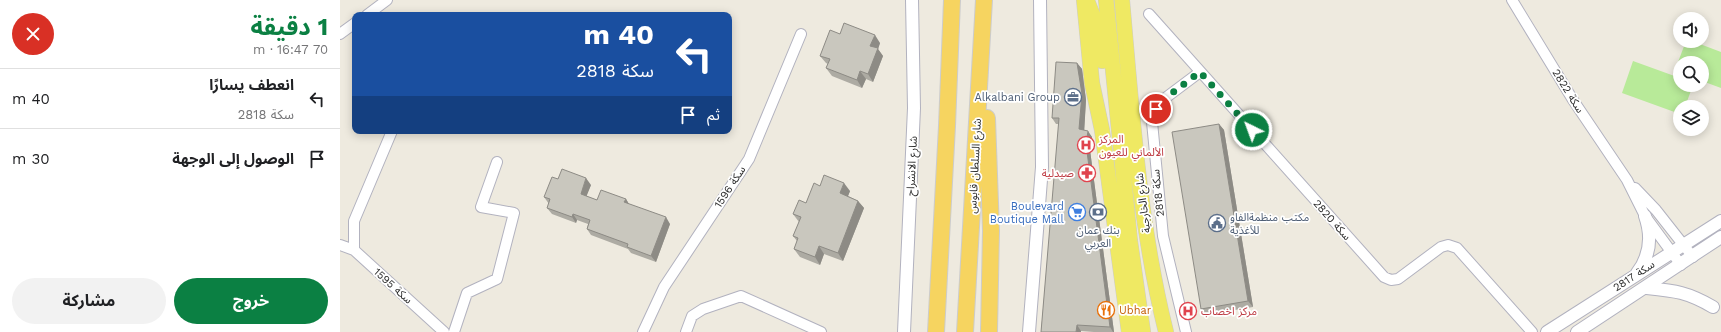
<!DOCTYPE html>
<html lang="ar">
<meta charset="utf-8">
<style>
:root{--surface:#fff;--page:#f2f2f2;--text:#202124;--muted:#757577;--line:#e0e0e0;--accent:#0b8043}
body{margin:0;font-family:"Work Sans","Noto Sans Arabic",sans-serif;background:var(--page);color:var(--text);direction:rtl;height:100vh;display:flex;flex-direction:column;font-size:15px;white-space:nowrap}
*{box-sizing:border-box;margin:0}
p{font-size:13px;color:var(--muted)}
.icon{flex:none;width:22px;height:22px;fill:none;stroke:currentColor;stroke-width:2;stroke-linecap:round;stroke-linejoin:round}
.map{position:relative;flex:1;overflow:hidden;direction:ltr}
.details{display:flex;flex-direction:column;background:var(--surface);width:340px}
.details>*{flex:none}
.guide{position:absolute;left:12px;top:12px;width:380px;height:122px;border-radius:8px;box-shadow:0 2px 10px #0003;direction:rtl;background:#1a4fa0;color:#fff;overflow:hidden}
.tools{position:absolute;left:1333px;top:12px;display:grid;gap:8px}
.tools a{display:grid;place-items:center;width:36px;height:36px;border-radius:50%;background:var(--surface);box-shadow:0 2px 10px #0003;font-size:20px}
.pin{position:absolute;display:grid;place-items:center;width:34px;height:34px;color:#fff;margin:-17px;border:2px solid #fff;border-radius:50%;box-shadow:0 1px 4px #0007}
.me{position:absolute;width:44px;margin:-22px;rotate:318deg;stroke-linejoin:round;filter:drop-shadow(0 0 3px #0008)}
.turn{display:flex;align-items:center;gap:14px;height:84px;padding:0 12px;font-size:18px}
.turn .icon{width:52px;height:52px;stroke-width:2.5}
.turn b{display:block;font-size:28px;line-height:34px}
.then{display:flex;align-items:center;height:38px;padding:0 12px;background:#0003;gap:8px;font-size:15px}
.round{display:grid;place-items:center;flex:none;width:42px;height:42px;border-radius:21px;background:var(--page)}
.summary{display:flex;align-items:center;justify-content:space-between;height:68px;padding:0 12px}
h1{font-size:24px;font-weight:700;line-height:30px;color:var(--accent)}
.action{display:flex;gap:8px;margin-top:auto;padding:8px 12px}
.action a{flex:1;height:46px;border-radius:24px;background:var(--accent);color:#fff;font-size:16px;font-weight:700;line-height:46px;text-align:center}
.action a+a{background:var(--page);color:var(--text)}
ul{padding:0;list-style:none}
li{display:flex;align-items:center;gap:12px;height:60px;padding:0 12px;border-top:1px solid var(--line)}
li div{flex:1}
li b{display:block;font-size:15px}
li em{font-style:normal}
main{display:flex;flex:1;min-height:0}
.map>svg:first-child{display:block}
.pitch{fill:#b8ea99}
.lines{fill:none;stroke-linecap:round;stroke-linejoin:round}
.minor-casing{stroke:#b2b2bf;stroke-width:12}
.tertiary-casing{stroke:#b2b2bf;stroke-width:14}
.primary-casing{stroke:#ccc;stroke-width:16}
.trunk-casing{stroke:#ccc;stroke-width:18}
.minor{stroke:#fff;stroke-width:10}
.tertiary{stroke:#fff;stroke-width:12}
.primary{stroke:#efe963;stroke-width:15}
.trunk{stroke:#f6d460;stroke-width:16}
.wall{fill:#adaba3}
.shaded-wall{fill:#8d8b85}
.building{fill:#c9c7be;stroke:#8d8b85}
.route{stroke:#0b8043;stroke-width:7;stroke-dasharray:0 12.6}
.labels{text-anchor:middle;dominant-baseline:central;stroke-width:3.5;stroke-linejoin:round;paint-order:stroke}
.street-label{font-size:11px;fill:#2c2c2c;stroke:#fff}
.service-label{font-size:11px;fill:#4e5e75;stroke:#fff;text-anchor:end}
.health-label{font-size:11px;fill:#be3a42;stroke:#fff;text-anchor:start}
.shop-label{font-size:11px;fill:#366cbe;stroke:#fff;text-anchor:end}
.food-label{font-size:11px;fill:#c56008;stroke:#fff;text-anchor:start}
</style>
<main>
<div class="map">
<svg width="1381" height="332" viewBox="0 0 1381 332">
<rect width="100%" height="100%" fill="#eeeadf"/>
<path class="pitch" d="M1346,41H1352L1381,52V88L1362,81V63H1340V72L1335,70Z
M1293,61L1340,78V85H1353L1345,107H1340V114L1282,93Z"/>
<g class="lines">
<g class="minor-casing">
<path id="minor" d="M1172,0L1233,100L1287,180L1305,216L1341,265
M809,14L1044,277L1051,280L1058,279L1101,247L1108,245L1117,248L1192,332
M27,15L47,0
M0,34L15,23
M1295,188L1316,210L1353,257
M0,245L14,250L104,332
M14,250V221L52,131
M114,332L127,293L157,279L174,213L141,207L157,162
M303,332L324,287L409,159L461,34
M346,332L352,316L363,309L401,296L481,332
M846,332L823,236L812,122L820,102L860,72"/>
</g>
<g class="tertiary-casing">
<path id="tertiary" d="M1297,273C1310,256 1312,236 1305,216
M1306,288C1336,291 1347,292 1373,307
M564,332L574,108L572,0
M689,332L702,167L700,0
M1207,332L1381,221
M1237,332L1381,237"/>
</g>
<g class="primary-casing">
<path id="primary" d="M744,0L752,83L762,130L789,332
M766,0L790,241L803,332
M782,0C792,111 799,224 826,332
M748,3L756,24L762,61"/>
</g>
<g class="trunk-casing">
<path id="trunk" d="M647,118L651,231L649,332
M596,332L607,126L612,0
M625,332L644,0"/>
</g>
<use href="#minor" class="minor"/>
<use href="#tertiary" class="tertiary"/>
<use href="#primary" class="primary"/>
<use href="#trunk" class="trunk"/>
</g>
<path class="wall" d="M500,34L540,43L538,49L543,56L533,82L526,79L522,88L492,76L486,68L488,64L486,63L480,56Z
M737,63L742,69L746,100L744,130L752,137L750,150L774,332H754L741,331L701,332L719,124H716L712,118Z
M879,124L884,130L913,307L865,315L861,309Z
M251,185L246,196L257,200L286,199L289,204L330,224L316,262L291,253L288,249L251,235L247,229L248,224L237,220L236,223L212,214L207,208L209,204L204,197Z
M480,186L510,191L508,196L518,201L524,208L503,261L484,254L480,265L460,257L454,249L457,241L453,236L459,222L453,214L466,203Z"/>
<path class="shaded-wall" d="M535,35L540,43L538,49L543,56L533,82L528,74L530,46Z
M737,63L742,69L746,100L744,135L739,129Z
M520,71L526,79L522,88L517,80Z
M879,124L884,130L913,307L908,301Z
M748,131L752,137L750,150L774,332H773L770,327L746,144Z
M246,178L251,185L245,200L241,194Z
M504,183L510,191L506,201L500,193Z
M286,199L290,206L284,202Z
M518,201L524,208L503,261L498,253Z
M233,214L237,220L236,223L232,217Z
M326,217L330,224L316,262L311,256Z
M479,246L484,254L480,265L475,257Z
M737,325L741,331V332H736Z"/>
<path class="building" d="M504,23L535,35L530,46L538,48L528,74L520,71L517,80L486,68L490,59L480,56L490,30L500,34Z
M716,62L737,63L742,94L739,129L748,131L746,144L770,327L737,325L736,332H701L719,118H712Z
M879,124L908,301L861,309L832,132Z
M222,169L246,178L241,194L257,200L261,190L286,199L284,202L326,217L311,256L287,247L288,244L247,229L250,220L233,214L232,217L207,208L210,199L204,197L212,177L218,179Z
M484,175L504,183L500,193L518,201L498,253L479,246L475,257L454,249L458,238L453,236L461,217L453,214L459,200L466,203L474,183L480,186Z"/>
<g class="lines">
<path class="route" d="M816,109L820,102L860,72L912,130"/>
</g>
<defs>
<g id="office-ring" transform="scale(0.9)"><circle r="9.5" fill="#fff" stroke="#5c6f8a" stroke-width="1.5"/><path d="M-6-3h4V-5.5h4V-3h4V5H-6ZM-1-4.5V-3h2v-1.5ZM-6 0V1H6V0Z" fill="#5c6f8a"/></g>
<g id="hospital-ring" transform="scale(0.9)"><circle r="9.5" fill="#fff" stroke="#e0444e" stroke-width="1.5"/><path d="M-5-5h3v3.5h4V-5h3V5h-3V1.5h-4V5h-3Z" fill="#e0444e"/></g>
<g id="pharmacy-ring" transform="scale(0.9)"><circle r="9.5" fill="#fff" stroke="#e0444e" stroke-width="1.5"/><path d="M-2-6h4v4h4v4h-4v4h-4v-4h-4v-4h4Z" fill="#e0444e"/></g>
<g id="supermarket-ring" transform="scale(0.9)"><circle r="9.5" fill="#fff" stroke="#3f7fe0" stroke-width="1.5"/><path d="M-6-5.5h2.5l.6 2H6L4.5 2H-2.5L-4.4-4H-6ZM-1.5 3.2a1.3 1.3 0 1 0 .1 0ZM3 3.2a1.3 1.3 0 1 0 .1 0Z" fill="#3f7fe0"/></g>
<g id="bank-ring" transform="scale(0.9)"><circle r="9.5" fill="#fff" stroke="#5c6f8a" stroke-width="1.5"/><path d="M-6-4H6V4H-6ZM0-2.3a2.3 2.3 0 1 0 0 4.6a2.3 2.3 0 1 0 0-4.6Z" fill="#5c6f8a"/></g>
<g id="civic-ring" transform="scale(0.9)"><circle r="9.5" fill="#fff" stroke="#5c6f8a" stroke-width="1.5"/><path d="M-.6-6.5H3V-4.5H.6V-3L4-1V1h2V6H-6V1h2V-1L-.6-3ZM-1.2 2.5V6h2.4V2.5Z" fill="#5c6f8a"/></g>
<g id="restaurant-ring" transform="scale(0.9)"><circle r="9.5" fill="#fff" stroke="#e8710a" stroke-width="1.5"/><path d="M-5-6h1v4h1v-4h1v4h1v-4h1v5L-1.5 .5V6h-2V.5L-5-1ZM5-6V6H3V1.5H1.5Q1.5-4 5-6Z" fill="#e8710a"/></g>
</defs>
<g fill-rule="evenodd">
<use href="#office-ring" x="733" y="97"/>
<use href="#hospital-ring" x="746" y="145"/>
<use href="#pharmacy-ring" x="747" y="173"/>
<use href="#supermarket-ring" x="737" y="212"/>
<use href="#bank-ring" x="758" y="212"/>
<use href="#civic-ring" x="877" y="223"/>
<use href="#restaurant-ring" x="766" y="310"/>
<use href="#hospital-ring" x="848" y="311"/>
</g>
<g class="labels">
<g class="street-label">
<text transform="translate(1228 91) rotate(58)">سكة 2822</text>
<text transform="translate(572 166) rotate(-87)">شارع الانشراح</text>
<text transform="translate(635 166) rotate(-87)">شارع السلطان قابوس</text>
<text transform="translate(390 187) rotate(-57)">سكة 1596</text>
<text transform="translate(818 193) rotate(-96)">سكة 2818</text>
<text transform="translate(803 203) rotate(-97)">شارع الخارجية</text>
<text transform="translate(992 220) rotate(48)">سكة 2820</text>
<text transform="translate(1294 276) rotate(-33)">سكة 2817</text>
<text transform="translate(53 286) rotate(42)">سكة 1595</text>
</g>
<g class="service-label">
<text x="720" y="97">Alkalbani Group</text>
<text x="890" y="217" text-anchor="start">مكتب منظمةالفاو<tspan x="890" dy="13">للأغذية</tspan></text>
<text x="758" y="230" text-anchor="middle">بنك عمان<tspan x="758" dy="13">العربي</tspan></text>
</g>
<g class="health-label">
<text x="759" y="139">المركز<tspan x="759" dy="13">الألماني للعيون</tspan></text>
<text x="734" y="173" text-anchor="end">صيدلية</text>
<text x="861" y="311">مركز اخصاب</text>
</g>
<g class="shop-label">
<text x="724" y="206">Boulevard<tspan x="724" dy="13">Boutique Mall</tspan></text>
</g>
<g class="food-label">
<text x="779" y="310">Ubhar</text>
</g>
</g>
</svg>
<div class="tools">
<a><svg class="icon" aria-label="sound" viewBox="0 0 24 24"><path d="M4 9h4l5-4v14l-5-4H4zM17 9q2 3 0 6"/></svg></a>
<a><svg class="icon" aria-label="search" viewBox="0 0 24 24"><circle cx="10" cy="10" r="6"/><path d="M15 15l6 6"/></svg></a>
<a><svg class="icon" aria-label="layers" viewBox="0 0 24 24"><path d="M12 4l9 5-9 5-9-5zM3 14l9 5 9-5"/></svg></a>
</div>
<div class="pin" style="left:816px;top:109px;background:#d93025"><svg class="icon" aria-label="arrive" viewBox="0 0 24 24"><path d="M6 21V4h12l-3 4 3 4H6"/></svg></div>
<svg class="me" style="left:912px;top:130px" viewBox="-20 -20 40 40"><circle r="17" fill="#0b8043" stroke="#fff" stroke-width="3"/><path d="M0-11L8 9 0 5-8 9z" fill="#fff"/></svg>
<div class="guide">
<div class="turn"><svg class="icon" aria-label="left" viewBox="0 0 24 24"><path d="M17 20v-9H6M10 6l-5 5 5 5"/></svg><div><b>40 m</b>سكة 2818</div></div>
<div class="then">ثم<svg class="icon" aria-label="arrive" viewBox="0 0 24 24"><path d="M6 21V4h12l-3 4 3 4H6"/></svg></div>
</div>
</div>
<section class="details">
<div class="summary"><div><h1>1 دقيقة</h1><p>70 m · 16:47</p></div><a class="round" style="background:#d93025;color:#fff"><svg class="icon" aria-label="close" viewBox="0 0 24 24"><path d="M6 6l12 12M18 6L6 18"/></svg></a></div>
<ul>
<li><svg class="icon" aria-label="left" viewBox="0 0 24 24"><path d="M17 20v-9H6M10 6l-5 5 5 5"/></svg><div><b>انعطف يسارًا</b><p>سكة 2818</p></div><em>40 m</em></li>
<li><svg class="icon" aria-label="arrive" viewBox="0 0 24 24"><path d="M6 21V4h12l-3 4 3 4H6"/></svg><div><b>الوصول إلى الوجهة</b></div><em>30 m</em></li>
</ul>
<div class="action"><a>خروج</a><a>مشاركة</a></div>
</section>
</main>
